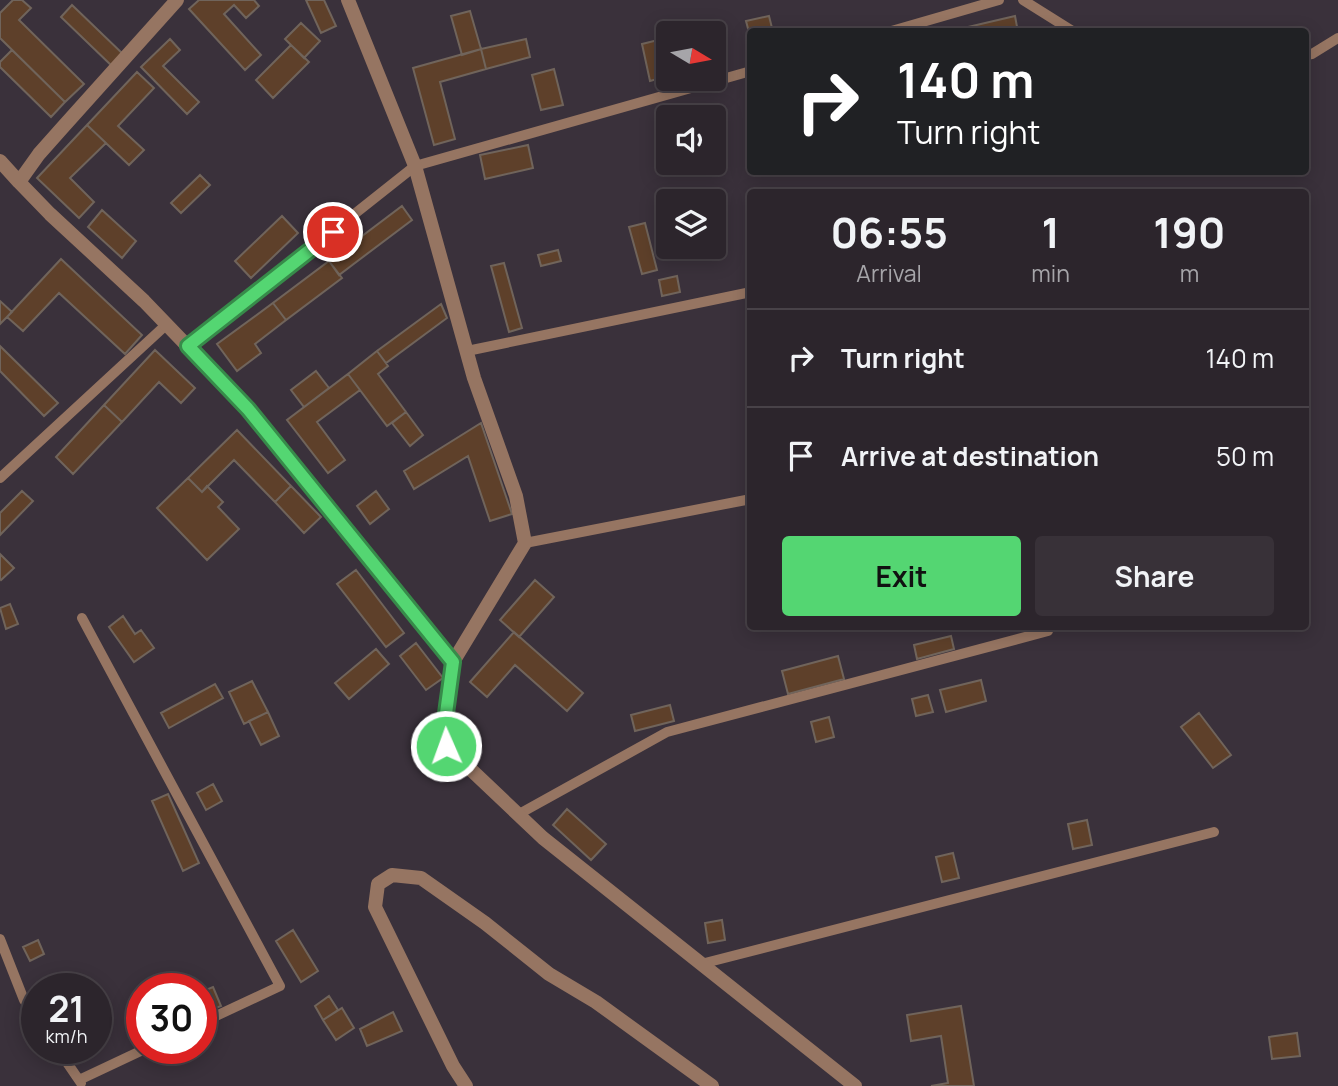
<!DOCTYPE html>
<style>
:root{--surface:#2c252c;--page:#383138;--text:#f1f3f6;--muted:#a6a5a9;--line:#484248;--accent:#54d672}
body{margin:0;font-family:Manrope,sans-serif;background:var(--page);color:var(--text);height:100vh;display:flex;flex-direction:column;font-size:26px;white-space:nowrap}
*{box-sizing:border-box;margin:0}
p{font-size:23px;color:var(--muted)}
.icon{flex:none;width:38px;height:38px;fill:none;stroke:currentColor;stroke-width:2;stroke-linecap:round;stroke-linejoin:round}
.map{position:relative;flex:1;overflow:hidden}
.sheet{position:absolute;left:747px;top:189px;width:562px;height:441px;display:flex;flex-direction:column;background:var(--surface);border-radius:7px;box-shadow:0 4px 18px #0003,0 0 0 2px var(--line)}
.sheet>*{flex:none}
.hud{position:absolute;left:747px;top:28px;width:562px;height:147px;border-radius:7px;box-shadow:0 4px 18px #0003,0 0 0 2px var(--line);background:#202124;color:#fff;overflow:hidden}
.needle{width:46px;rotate:100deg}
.buttons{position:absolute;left:656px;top:21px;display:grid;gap:14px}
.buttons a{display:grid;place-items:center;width:70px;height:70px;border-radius:7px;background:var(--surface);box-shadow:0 4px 18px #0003,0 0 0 2px var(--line);font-size:35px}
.speed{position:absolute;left:21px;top:973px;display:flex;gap:14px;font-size:35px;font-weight:700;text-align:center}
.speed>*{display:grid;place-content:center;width:91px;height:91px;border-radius:50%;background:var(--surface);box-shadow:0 4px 18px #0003,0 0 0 2px var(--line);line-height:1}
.speed small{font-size:18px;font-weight:400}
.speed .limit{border:10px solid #d22;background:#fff;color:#111}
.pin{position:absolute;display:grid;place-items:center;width:60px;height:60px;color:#fff;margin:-30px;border:4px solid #fff;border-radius:50%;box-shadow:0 2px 7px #0007}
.me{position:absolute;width:77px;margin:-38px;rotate:358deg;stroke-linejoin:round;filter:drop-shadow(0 0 5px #0008)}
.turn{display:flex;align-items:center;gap:24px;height:147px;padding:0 35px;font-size:32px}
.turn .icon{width:91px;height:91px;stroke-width:2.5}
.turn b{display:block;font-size:49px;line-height:60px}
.eta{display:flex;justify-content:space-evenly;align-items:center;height:119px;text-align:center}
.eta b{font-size:42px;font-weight:700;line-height:49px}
.primary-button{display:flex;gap:14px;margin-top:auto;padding:14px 35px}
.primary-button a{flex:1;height:80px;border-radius:7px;background:var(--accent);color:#111;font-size:28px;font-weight:700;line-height:80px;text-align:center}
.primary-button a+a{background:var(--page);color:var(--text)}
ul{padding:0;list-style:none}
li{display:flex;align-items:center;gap:21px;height:98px;padding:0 35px;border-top:2px solid var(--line)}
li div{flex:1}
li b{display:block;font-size:26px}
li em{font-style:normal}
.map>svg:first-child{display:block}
.building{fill:#5e402a;stroke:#70645b;stroke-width:2}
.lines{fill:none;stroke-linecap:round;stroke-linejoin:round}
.service{stroke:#967562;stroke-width:10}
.minor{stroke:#967562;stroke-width:14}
.route-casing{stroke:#378b4a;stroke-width:18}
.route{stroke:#54d672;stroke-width:12}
</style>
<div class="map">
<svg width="1338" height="1086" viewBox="0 0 1338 1086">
<rect width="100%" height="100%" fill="#3a313b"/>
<path class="building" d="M13,0H22L31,8L19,20L84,84L65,102L0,38V13Z
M199,0H254L259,6L246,18L234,5L224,14L261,55L245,70L189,9Z
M306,0H324L336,26L321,33Z
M72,5L124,55L113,67L61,17Z
M470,11L481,49L462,55L451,16Z
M769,16L773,32H751V40L746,21Z
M1015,16L1018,32H969L968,27Z
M301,23L320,41L304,58L285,39Z
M170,39L180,50L163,66L199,102L187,114L141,67Z
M526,39L530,57L486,69L481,49Z
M662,39L668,76L650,81L642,44Z
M291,45L309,62L273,98L256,80Z
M481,49L486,69L440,82L455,139L434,145L413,68Z
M12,50L65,102L51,117L0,67V62Z
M554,69L563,105L541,110L532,75Z
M137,72L154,88L118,126L144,150L129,165L87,125Z
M87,125L106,143L70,178L94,202L79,218L37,178Z
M528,145L533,168L485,179L480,155Z
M200,175L210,185L181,213L171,203Z
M402,206L412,220L339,275L329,261Z
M102,210L136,241L122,258L88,227Z
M282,216L298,233L251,278L235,261Z
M645,223L657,270L642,274L629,227Z
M558,250L561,261L541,266L538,255Z
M61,259L142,335L125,354L59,293L23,331L7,317Z
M329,261L342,278L286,320L273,303Z
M504,263L522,328L509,332L491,266Z
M677,276L680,292L662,296L659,280Z
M0,301L12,312L0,324Z
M273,303L286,320L255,344L261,353L237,371L217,344Z
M441,304L447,318L386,363L377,351Z
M0,346L58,403L44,416L0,371Z
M155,350L195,388L181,403L159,382L122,422L104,405Z
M377,351L388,366L378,374L406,412L387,426L348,374Z
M316,371L329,388L304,407L291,390Z
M348,374L360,390L317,422L345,460L328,473L287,420Z
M104,405L122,422L73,474L56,457Z
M406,412L423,435L410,446L392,423Z
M481,423L512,514L490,521L468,456L414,489L404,471Z
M237,430L291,486L275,502L234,460L202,492L188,478Z
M188,478L202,492L207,486L223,502L218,507L239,529L207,560L157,508Z
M291,486L321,517L304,533L275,502Z
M22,491L33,501L0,535V513Z
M376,491L389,509L370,524L357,506Z
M0,554L14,568L1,580L0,579Z
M356,570L404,633L386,647L337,584Z
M535,580L554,597L519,637L500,620Z
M10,604L18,624L6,629L0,608Z
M123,616L135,634L141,630L154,648L134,662L109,627Z
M514,632L583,693L567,711L515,665L487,697L470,682Z
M951,636L954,649L917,659L914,645Z
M416,643L443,678L426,690L400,656Z
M376,649L389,664L349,699L335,683Z
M838,656L844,679L788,694L782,671Z
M981,680L986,701L946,712L940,690Z
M252,681L268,712L244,724L229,692Z
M215,684L223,698L169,728L161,713Z
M928,695L933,712L916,716L912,699Z
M670,705L674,721L635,731L631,715Z
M268,712L279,736L261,745L249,721Z
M1199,713L1231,755L1213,768L1181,727Z
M829,717L834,737L816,742L811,722Z
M213,784L222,801L206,810L197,793Z
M168,794L199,863L183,871L152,801Z
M567,809L606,844L591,860L553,825Z
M1087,820L1092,845L1073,849L1068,824Z
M953,853L959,878L942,882L936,857Z
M722,920L725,940L708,943L705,923Z
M293,930L318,971L301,982L276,941Z
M38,940L44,954L30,961L23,947Z
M213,987L221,1006L204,1013L201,1005V992Z
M329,996L338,1010L323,1020L315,1006Z
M961,1006L974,1086H931L948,1083L941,1036L911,1041L907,1015Z
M342,1008L354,1028L336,1040L323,1020Z
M393,1012L402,1031L367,1046L360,1029Z
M1297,1033L1300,1056L1272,1059L1269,1037Z"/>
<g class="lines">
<path class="service" d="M1023,0L1074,32
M888,32L999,0
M1306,55L1312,54L1338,38
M188,346L415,166L751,71
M467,351L751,292
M0,478L167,324
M525,543L751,499
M82,618L280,986L201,1023
M519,814L667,732L1048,631
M0,939L24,1000L37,1019
M701,964L1214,832
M57,1048L81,1083
M79,1080L147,1048"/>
<path class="minor" d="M177,0L63,127L39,154L19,182L50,214L144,301L248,409L453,662
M348,0L415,166L474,378L516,496L525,543L453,662L444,728L446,746L543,838L855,1086
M0,161L19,182
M466,1086L453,1066L375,907L378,884L392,875L421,878L485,923L549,974L596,1002L712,1086"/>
</g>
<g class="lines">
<g class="route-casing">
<path id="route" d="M333,232L188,346L248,409L453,662L444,728L446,746"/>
</g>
<use href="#route" class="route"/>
</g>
</svg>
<div class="buttons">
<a><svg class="needle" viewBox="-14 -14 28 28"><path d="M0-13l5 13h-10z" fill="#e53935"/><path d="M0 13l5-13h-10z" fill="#a6a5a9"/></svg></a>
<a><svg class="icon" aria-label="sound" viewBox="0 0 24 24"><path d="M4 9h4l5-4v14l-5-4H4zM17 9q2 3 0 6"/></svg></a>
<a><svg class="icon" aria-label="layers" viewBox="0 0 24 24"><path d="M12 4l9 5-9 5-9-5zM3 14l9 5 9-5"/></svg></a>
</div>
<div class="speed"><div>21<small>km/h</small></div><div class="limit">30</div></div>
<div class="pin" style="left:333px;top:232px;background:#d93025"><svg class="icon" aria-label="arrive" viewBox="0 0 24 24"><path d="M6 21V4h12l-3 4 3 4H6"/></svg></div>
<svg class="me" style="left:446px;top:746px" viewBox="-20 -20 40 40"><circle r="17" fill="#54d672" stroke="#fff" stroke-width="3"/><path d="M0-11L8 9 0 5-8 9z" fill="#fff"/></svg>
<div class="hud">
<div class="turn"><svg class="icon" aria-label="right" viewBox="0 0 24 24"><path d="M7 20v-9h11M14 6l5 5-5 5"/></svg><div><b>140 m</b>Turn right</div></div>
</div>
<section class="sheet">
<div class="eta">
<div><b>06:55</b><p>Arrival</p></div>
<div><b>1</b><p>min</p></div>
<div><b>190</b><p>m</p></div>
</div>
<ul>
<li><svg class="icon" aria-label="right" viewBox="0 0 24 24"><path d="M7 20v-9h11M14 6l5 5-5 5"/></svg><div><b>Turn right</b></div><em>140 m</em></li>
<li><svg class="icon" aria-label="arrive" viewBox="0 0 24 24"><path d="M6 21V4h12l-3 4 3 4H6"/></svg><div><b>Arrive at destination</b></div><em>50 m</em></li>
</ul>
<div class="primary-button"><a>Exit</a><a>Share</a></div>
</section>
</div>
